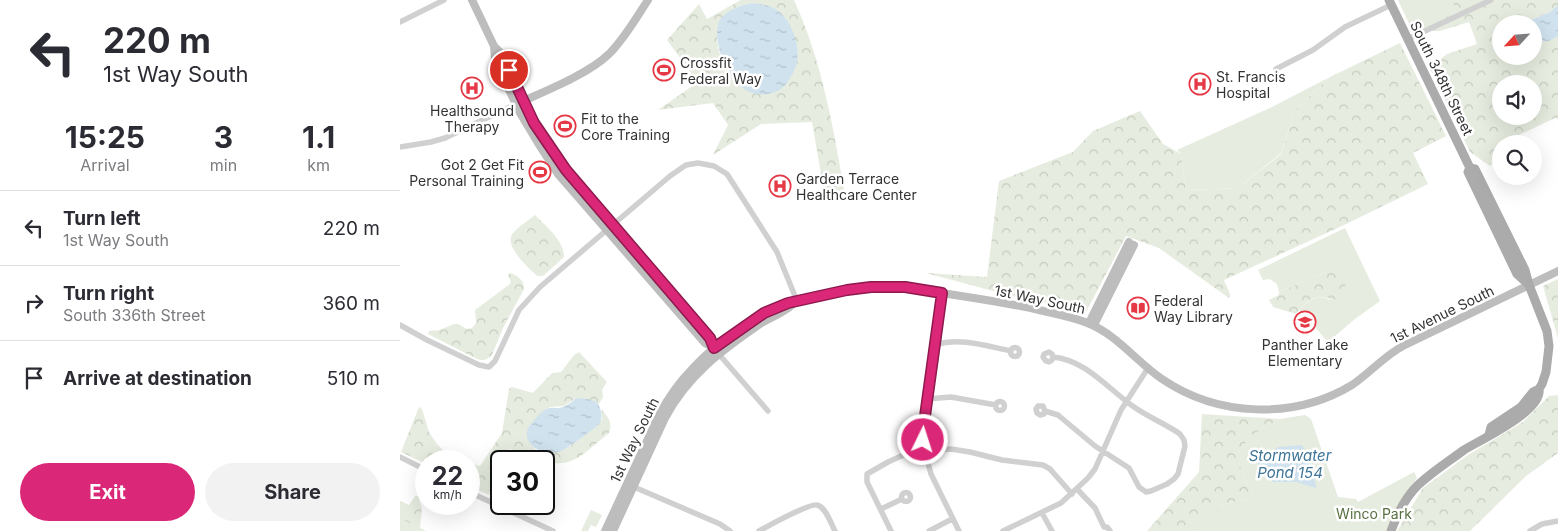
<!DOCTYPE html>
<style>
:root{--surface:#fff;--page:#f2f2f3;--text:#2b2b33;--muted:#7c7c81;--line:#e1e1e2;--accent:#db2777}
body{margin:0;font-family:Inter,sans-serif;background:var(--page);color:var(--text);height:100vh;display:flex;flex-direction:column;font-size:19px;white-space:nowrap}
*{box-sizing:border-box;margin:0}
p{font-size:16px;color:var(--muted)}
.icon{flex:none;width:28px;height:28px;fill:none;stroke:currentColor;stroke-width:2;stroke-linecap:round;stroke-linejoin:round}
.map{position:relative;flex:1;overflow:hidden}
.details{display:flex;flex-direction:column;background:var(--surface);width:400px}
.details>*{flex:none}
.guide{background:#fff;color:var(--text);overflow:hidden}
.needle{width:32px;rotate:244deg}
.controls{position:absolute;left:1092px;top:15px;display:grid;gap:10px}
.controls a{display:grid;place-items:center;width:50px;height:50px;border-radius:50%;background:var(--surface);box-shadow:0 5px 20px #0002;font-size:25px}
.speed{position:absolute;left:15px;top:450px;display:flex;gap:10px;font-size:25px;font-weight:700;text-align:center}
.speed>*{display:grid;place-content:center;width:65px;height:65px;border-radius:50%;background:var(--surface);box-shadow:0 5px 20px #0002;line-height:1}
.speed small{font-size:12px;font-weight:400}
.speed .limit{border:2px solid #111;border-radius:8px;background:#fff;color:#111}
.pin{position:absolute;display:grid;place-items:center;width:42px;height:42px;color:#fff;margin:-21px;border:2px solid #fff;border-radius:50%;box-shadow:0 1px 5px #0007}
.me{position:absolute;width:55px;margin:-28px;rotate:4deg;stroke-linejoin:round;filter:drop-shadow(0 0 4px #0008)}
.turn{display:flex;align-items:center;gap:18px;height:105px;padding:0 20px;font-size:22px}
.turn .icon{width:65px;height:65px;stroke-width:2.5}
.turn b{display:block;font-size:35px;line-height:42px}
.eta{display:flex;justify-content:space-evenly;align-items:center;height:85px;text-align:center}
.eta b{font-size:30px;font-weight:700;line-height:35px}
.action{display:flex;gap:10px;margin-top:auto;padding:10px 20px}
.action a{flex:1;height:58px;border-radius:30px;background:var(--accent);color:#fff;font-size:20px;font-weight:700;line-height:58px;text-align:center}
.action a+a{background:var(--page);color:var(--text)}
ul{padding:0;list-style:none}
li{display:flex;align-items:center;gap:15px;height:75px;padding:0 20px;border-top:1px solid var(--line)}
li div{flex:1}
li b{display:block;font-size:19px}
li em{font-style:normal}
main{display:flex;flex:1;min-height:0}
.map>svg:first-child{display:block}
.green{fill:#e6ecdf}
.forest{fill:url(#forest-crowns);fill-rule:evenodd}
.water{fill:url(#water-ripples)}
.lines{fill:none;stroke-linecap:round;stroke-linejoin:round}
.street{stroke:#d0d0d0;stroke-width:5.5}
.secondary{stroke:#bdbdbd;stroke-width:8}
.primary{stroke:#ababab;stroke-width:9}
.route-casing{stroke:#8e194d;stroke-width:12}
.route{stroke:#db2777;stroke-width:9}
.labels{text-anchor:middle;dominant-baseline:central;stroke-width:5;stroke-linejoin:round;paint-order:stroke}
.poi-label{font-size:14px;fill:#333;stroke:#fff;text-anchor:start}
.street-label{font-size:14px;fill:#333;stroke:#fff}
.park-label{font-size:14px;fill:#56703f;stroke:#fff}
.water-label{font-size:15px;font-style:italic;fill:#3f7597;stroke:#fff}
</style>
<main>
<section class="details">
<div class="guide">
<div class="turn"><svg class="icon" aria-label="left" viewBox="0 0 24 24"><path d="M17 20v-9H6M10 6l-5 5 5 5"/></svg><div><b>220 m</b>1st Way South</div></div>
</div>
<div class="eta">
<div><b>15:25</b><p>Arrival</p></div>
<div><b>3</b><p>min</p></div>
<div><b>1.1</b><p>km</p></div>
</div>
<ul>
<li><svg class="icon" aria-label="left" viewBox="0 0 24 24"><path d="M17 20v-9H6M10 6l-5 5 5 5"/></svg><div><b>Turn left</b><p>1st Way South</p></div><em>220 m</em></li>
<li><svg class="icon" aria-label="right" viewBox="0 0 24 24"><path d="M7 20v-9h11M14 6l5 5-5 5"/></svg><div><b>Turn right</b><p>South 336th Street</p></div><em>360 m</em></li>
<li><svg class="icon" aria-label="arrive" viewBox="0 0 24 24"><path d="M6 21V4h12l-3 4 3 4H6"/></svg><div><b>Arrive at destination</b></div><em>510 m</em></li>
</ul>
<div class="action"><a>Exit</a><a>Share</a></div>
</section>
<div class="map">
<svg width="1158" height="531" viewBox="0 0 1158 531">
<defs>
<pattern id="forest-crowns" width="20" height="18" patternUnits="userSpaceOnUse" patternTransform="scale(1.25)"><rect width="20" height="18" fill="#e6ecdf"/><path d="M2 6a3 3 0 1 1 6 0M12 15a3 3 0 1 1 6 0" fill="none" stroke="#c6cbc0"/></pattern>
<pattern id="water-ripples" width="26" height="14" patternUnits="userSpaceOnUse" patternTransform="scale(1.25)"><rect width="26" height="14" fill="#cfe2ee"/><path d="M2 4q2-2 4 0t4 0M15 11q2-2 4 0t4 0" fill="none" stroke="#b2c2cd"/></pattern>
</defs>
<rect width="100%" height="100%" fill="#fff"/>
<path class="green" d="M998,0H1069L1072,5L1014,34Z
M930,77L895,110L881,153L838,188L786,190L781,154L777,150L872,107Z
M945,228L980,301L955,319L928,342L899,309C909,301 917,293 930,300L929,271L879,292L877,284L870,279L863,280L858,270Z
M905,415L911,419L938,497L956,499L958,502L1014,472L1017,478L998,504L986,531H795L799,525L824,504L854,498L839,464L847,438L880,419Z
M191,510L202,515L196,527L191,525L188,531H181Z
M3,519L26,531H0V521Z"/>
<path class="forest" d="M341,0H394C423,63 434,132 446,200L434,197L424,191L412,122L361,124L313,155L328,125L313,103L258,110L298,82L267,40L299,4L307,19ZM352,3C385,5 396,30 398,59L333,80C312,49 306,11 352,3Z
M1053,0H1158V5L1150,12L1122,24H1101V56H1134V42L1149,41L1158,35V119L1155,118L1119,135L1117,144H1101V152L1094,155L1096,161L1090,166L1070,152L1028,64L1038,61L1047,54L1077,44L1069,22L1040,31H1030L1028,26L1030,22C1041,18 1058,18 1053,0ZM1101,84H1134V116H1101Z
M1000,43L1046,136L1013,153L1028,184L944,225L824,280L830,294L829,298L759,248L726,236L686,312L608,295L526,273L587,277L599,181L673,152L693,131L740,111L763,144L781,154L786,190L838,188L881,154L895,110L930,77Z
M135,215C145,225 165,242 164,257L143,276H137C128,267 103,246 113,233C119,226 128,221 135,215Z
M929,271C943,272 942,277 947,289C938,307 932,296 919,297C909,298 901,307 896,314L873,307L869,300L879,295V292Z
M110,273C117,275 125,281 124,289L103,328L92,355C87,360 84,361 77,359L28,334L29,331L40,330L54,324H58L67,329L72,328L76,323L75,310L110,284L111,282L108,275Z
M1158,279V338L1143,286Z
M179,352L207,382L202,389L203,397L199,404L188,399L176,398L164,406L150,407L146,409L130,425C125,436 131,452 144,452C150,453 159,451 164,449C171,447 197,426 202,420L201,409C208,417 213,422 209,433C180,456 172,472 132,458C124,455 117,451 110,449C96,456 93,481 89,495L69,486V463L80,466L102,433L109,389L112,387L133,393L152,373L161,372L174,355Z
M1158,395V453L1126,476L1070,531H997L1023,488L1068,455L1123,422L1149,396Z
M19,407L22,409L29,432L37,444L54,461H26V464L1,452Z
M802,414L880,419L847,438L839,464L854,498L824,504L799,525L795,531H747L799,472Z
M15,496H18L22,508L20,528L3,520L0,521V501L9,505Z"/>
<path class="water" d="M352,3C360,4 370,5 377,10C392,20 402,49 396,66C394,72 390,78 387,83C382,89 376,93 367,94C341,98 324,71 319,48C317,40 316,30 319,22C324,11 341,5 352,3Z
M1158,5V36L1149,41L1134,42V24H1122L1150,12Z
M176,398L188,399L197,402C201,408 203,417 200,423C194,429 165,451 158,452C145,456 121,446 128,428C131,423 137,417 141,413C150,404 153,410 163,407C168,405 172,402 176,398Z
M902,445C906,450 917,482 916,488L896,482H873L866,473L858,467V456L868,458L874,449L879,447Z"/>
<g class="lines">
<path class="street" d="M0,22L44,0
M1008,39L1091,0
M876,69L913,50L945,27L991,5
M0,147L31,142L45,138L116,104
M542,293L525,416L523,445L531,474L559,531
M0,325L27,340L79,365L89,367L95,361L119,310L140,287L270,176L286,165L298,163L314,166L327,174L377,252L397,301
M535,345C561,337 586,346 611,351
M610.5 352a4.5 4.5 0 1 1 9 0a4.5 4.5 0 1 1-9 0Z
M317,352L368,411
M527,399L551,397L596,405
M595.5 406a4.5 4.5 0 1 1 9 0a4.5 4.5 0 1 1-9 0Z
M645,411L644,414L640,415L637,413L636,409L638,406H643L645,411L658,415L695,446L729,468L739,487L746,492L751,491L767,484L774,479L778,474L785,446L784,440L780,434C766,424 748,417 734,407C708,389 686,360 653,357L652,354L649,352L644,354L643,357L646,361L649,362L652,360L653,357
M0,457L26,470
M234,487L320,524L330,531
M677,489L695,508L704,527H707L710,531
M69,492L153,531
M501.5 497a4.5 4.5 0 1 1 9 0a4.5 4.5 0 1 1-9 0Z
M481,509L502,499
M642,513L652,531
M359,531C368,526 410,503 417,505C426,507 431,524 435,531
M491,531L467,482V474L488,462L510,452L551,449L570,452L602,460L643,465L650,469L672,494
M529,531L552,519
M603,531L661,503L688,478L695,469L721,410L748,368
M1130,531L1142,524L1158,521"/>
<path class="secondary" d="M72,0L94,46L102,54L129,114L149,146L176,183L310,338L314,348
M94,46L95,60L120,113L138,143L158,174L305,343L314,348
M121,102C148,90 188,74 209,54C225,38 236,18 248,0
M689,323L729,242
M694,325L734,245
M205,531L259,415C268,398 279,382 293,368C313,346 366,304 395,302C431,291 467,285 505,287C550,295 595,300 639,310C656,314 674,317 690,324C718,336 737,362 762,379C818,417 894,420 952,385C970,373 984,356 1003,346L1158,271
M213,531L265,418C288,375 321,351 360,324C372,316 386,313 395,302"/>
<path class="primary" d="M989,0L1070,168L1068,172L1117,274L1129,285
M1070,168L1075,169L1125,270L1129,285L1147,331L1149,346L1146,372L1142,384L1139,389L1133,392L1121,407L1091,427L1089,435
M991,531C997,514 1005,498 1018,485C1032,472 1049,461 1064,450C1080,440 1143,411 1139,389"/>
</g>
<g class="lines">
<g class="route-casing">
<path id="route" d="M109,70L134,123L166,170L310,338L314,348L364,313L388,303L447,290L471,287H505L542,293L525,416L523,440"/>
</g>
<use href="#route" class="route"/>
</g>
<defs>
<g id="stadium-ring" transform="scale(1.125)"><circle r="9.5" fill="#fff" stroke="#e63946" stroke-width="1.5"/><path d="M0-5a6.5 5 0 1 0 0 10a6.5 5 0 1 0 0-10ZM-3.5-1.8h7v3.6h-7Z" fill="#e63946"/></g>
<g id="hospital-ring" transform="scale(1.125)"><circle r="9.5" fill="#fff" stroke="#e63946" stroke-width="1.5"/><path d="M-5-5h3v3.5h4V-5h3V5h-3V1.5h-4V5h-3Z" fill="#e63946"/></g>
<g id="library-ring" transform="scale(1.125)"><circle r="9.5" fill="#fff" stroke="#e63946" stroke-width="1.5"/><path d="M-6-4Q-3-5.5-.7-3.5V5Q-3 3-6 4ZM6-4Q3-5.5 .7-3.5V5Q3 3 6 4Z" fill="#e63946"/></g>
<g id="school-ring" transform="scale(1.125)"><circle r="9.5" fill="#fff" stroke="#e63946" stroke-width="1.5"/><path d="M0-5L7-2L0 1L-7-2ZM-4 1L0 2.5L4 1V4Q0 6-4 4Z" fill="#e63946"/></g>
</defs>
<g fill-rule="evenodd">
<use href="#stadium-ring" x="264" y="70"/>
<use href="#hospital-ring" x="800" y="84"/>
<use href="#hospital-ring" x="72" y="88"/>
<use href="#stadium-ring" x="165" y="126"/>
<use href="#stadium-ring" x="140" y="172"/>
<use href="#hospital-ring" x="380" y="186"/>
<use href="#library-ring" x="738" y="308"/>
<use href="#school-ring" x="905" y="322"/>
</g>
<g class="labels">
<g class="poi-label">
<text x="280" y="62">Crossfit<tspan x="280" dy="16">Federal Way</tspan></text>
<text x="816" y="76">St. Francis<tspan x="816" dy="16">Hospital</tspan></text>
<text x="72" y="110" text-anchor="middle">Healthsound<tspan x="72" dy="16">Therapy</tspan></text>
<text x="181" y="118">Fit to the<tspan x="181" dy="16">Core Training</tspan></text>
<text x="124" y="164" text-anchor="end">Got 2 Get Fit<tspan x="124" dy="16">Personal Training</tspan></text>
<text x="396" y="178">Garden Terrace<tspan x="396" dy="16">Healthcare Center</tspan></text>
<text x="754" y="300">Federal<tspan x="754" dy="16">Way Library</tspan></text>
<text x="905" y="344" text-anchor="middle">Panther Lake<tspan x="905" dy="16">Elementary</tspan></text>
</g>
<g class="street-label">
<text transform="translate(1042 78) rotate(64)">South 348th Street</text>
<text transform="translate(640 299) rotate(12)">1st Way South</text>
<text transform="translate(1042 314) rotate(-26)">1st Avenue South</text>
<text transform="translate(234 440) rotate(-64)">1st Way South</text>
</g>
<g class="park-label">
<text x="974" y="513">Winco Park</text>
</g>
<g class="water-label">
<text x="890" y="455">Stormwater<tspan x="890" dy="17">Pond 154</tspan></text>
</g>
</g>
</svg>
<div class="controls">
<a><svg class="needle" viewBox="-14 -14 28 28"><path d="M0-13l5 13h-10z" fill="#e53935"/><path d="M0 13l5-13h-10z" fill="#7c7c81"/></svg></a>
<a><svg class="icon" aria-label="sound" viewBox="0 0 24 24"><path d="M4 9h4l5-4v14l-5-4H4zM17 9q2 3 0 6"/></svg></a>
<a><svg class="icon" aria-label="search" viewBox="0 0 24 24"><circle cx="10" cy="10" r="6"/><path d="M15 15l6 6"/></svg></a>
</div>
<div class="speed"><div>22<small>km/h</small></div><div class="limit">30</div></div>
<div class="pin" style="left:109px;top:70px;background:#d93025"><svg class="icon" aria-label="arrive" viewBox="0 0 24 24"><path d="M6 21V4h12l-3 4 3 4H6"/></svg></div>
<svg class="me" style="left:523px;top:440px" viewBox="-20 -20 40 40"><circle r="17" fill="#db2777" stroke="#fff" stroke-width="3"/><path d="M0-11L8 9 0 5-8 9z" fill="#fff"/></svg>
</div>
</main>
